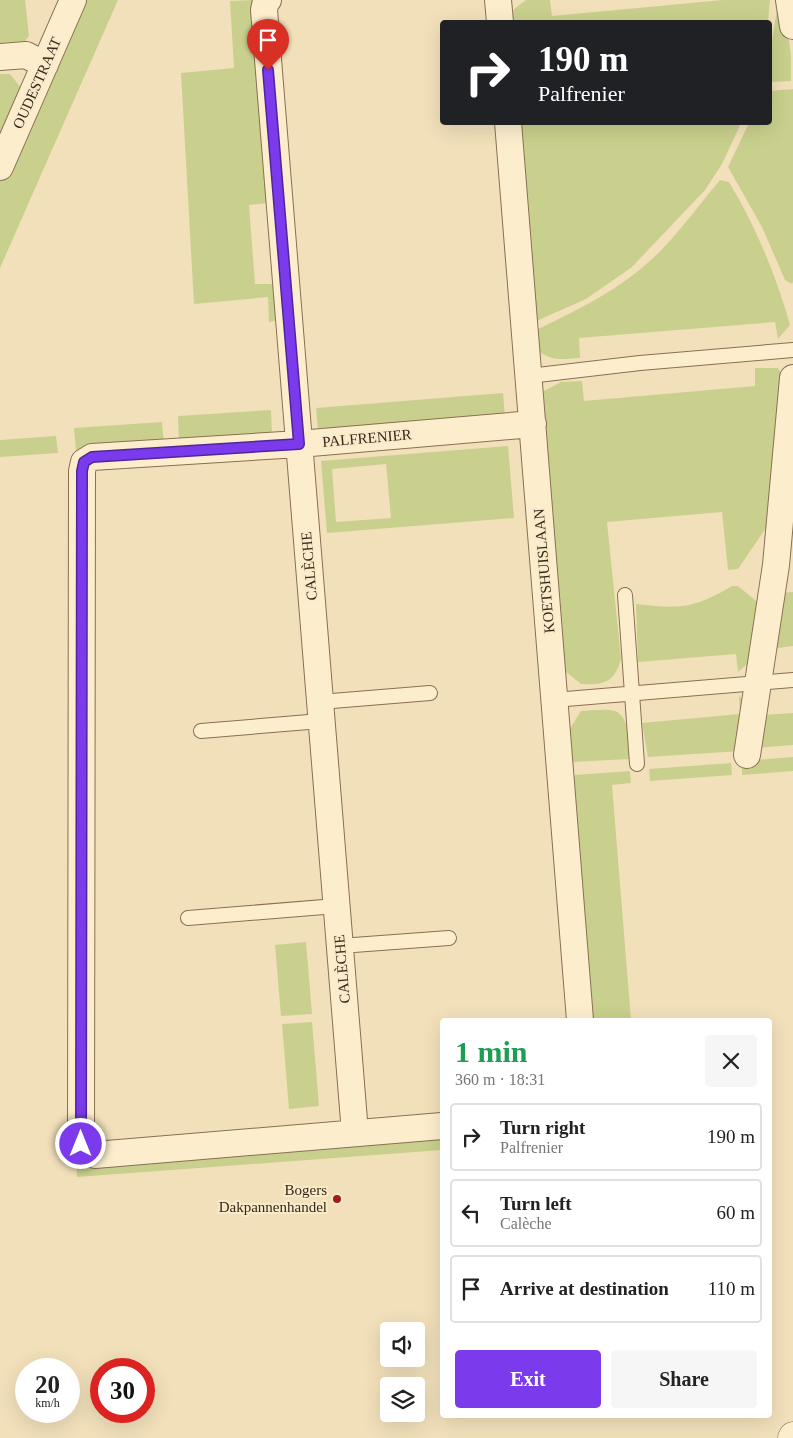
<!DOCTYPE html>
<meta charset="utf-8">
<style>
:root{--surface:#fff;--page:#f6f6f6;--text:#222;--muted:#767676;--line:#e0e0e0;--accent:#7c3aed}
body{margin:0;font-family:"Times New Roman",serif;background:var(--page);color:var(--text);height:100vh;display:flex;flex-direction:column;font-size:19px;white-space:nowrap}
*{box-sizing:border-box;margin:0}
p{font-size:16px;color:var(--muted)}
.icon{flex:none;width:28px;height:28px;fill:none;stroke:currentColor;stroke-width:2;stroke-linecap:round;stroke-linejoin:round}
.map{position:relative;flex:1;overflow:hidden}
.side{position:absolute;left:440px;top:1018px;width:332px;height:400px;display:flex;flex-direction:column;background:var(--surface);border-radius:5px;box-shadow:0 5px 20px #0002}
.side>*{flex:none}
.guide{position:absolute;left:440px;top:20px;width:332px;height:105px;border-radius:5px;box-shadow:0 5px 20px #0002;background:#202124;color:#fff;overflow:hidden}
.tools{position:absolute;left:380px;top:1322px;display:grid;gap:10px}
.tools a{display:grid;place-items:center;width:45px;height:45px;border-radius:5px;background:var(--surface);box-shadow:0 5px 20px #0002;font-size:25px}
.speed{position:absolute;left:15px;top:1358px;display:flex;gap:10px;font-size:25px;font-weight:700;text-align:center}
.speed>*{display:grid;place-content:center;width:65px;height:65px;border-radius:50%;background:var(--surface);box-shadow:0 5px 20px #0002;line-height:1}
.speed small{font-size:12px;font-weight:400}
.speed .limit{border:8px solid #d22;background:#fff;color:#111}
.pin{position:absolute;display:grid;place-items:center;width:42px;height:42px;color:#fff;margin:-51px -21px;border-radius:50% 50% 50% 0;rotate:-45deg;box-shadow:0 0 5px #0007}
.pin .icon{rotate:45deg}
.me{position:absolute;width:55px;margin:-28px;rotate:0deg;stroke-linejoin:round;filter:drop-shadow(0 0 4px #0008)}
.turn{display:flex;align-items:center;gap:18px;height:105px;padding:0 15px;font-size:22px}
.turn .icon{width:65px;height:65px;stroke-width:2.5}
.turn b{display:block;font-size:35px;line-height:42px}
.round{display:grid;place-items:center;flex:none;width:52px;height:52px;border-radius:5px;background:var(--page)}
.headline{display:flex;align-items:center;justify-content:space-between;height:85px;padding:0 15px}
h1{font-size:30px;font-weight:600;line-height:38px;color:#1e9e55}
.primary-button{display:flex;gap:10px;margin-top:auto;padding:10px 15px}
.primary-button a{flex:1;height:58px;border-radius:5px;background:var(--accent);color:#fff;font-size:20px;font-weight:600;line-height:58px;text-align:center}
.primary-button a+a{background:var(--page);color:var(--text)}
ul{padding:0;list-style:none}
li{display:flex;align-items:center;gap:15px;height:68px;margin:0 10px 8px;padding:0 5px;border:2px solid var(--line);border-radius:5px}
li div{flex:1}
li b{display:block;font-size:19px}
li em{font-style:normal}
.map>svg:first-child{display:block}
.green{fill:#c9d08d;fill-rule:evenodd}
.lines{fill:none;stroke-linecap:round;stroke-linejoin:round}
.service-casing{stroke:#8a6f53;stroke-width:16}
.minor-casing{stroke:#8a6f53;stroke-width:28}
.tertiary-casing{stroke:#8a6f53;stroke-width:29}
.service{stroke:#fceecd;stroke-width:14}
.minor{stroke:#fceecd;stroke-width:26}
.tertiary{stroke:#fceecd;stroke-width:28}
.route-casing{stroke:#51269a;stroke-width:12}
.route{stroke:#7c3aed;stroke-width:9}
.poi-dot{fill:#9e1d1f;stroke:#f9ebca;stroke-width:2}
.labels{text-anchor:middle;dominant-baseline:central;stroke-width:4;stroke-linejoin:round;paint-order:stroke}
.street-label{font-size:15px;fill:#372719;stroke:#f9ebca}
.poi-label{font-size:15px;fill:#372719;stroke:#f9ebca;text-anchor:end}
</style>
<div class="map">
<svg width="793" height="1438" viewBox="0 0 793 1438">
<rect width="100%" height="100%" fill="#f2e0ba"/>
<path class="green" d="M0,0H25L29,36L25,41L0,43Z
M83,0H118L0,268V182Z
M254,0L268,203L249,205L255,284H276L280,320L269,322L268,297L194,304L181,73L234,68L230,1Z
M526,0H550L552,16L723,0H770L768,22H511L514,9Z
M777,10L785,13L791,55V81L770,82V53Z
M0,74H10L22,89L0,138Z
M793,89V282L792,284L785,280L762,227L728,167L749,123L770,122V91Z
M518,123H741L722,164L705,190L632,267L586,299L534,322Z
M720,180L729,182C756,227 776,275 790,325L778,339L775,322L579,338L580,358C561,359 551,362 536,349L538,329C573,312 607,296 638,271C670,246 694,211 720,180Z
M755,368H778L786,383L772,519L738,569L728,570L722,512L607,522L621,659C614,683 604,685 581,684L566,672L562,660L541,403L544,391L561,382L582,381L584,401L755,386Z
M503,393L505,417L318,431L316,408Z
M271,410L272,436L179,443L178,416Z
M162,422L164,445L76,451L74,428Z
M56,436L58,453L0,457V440Z
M508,446L514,518L327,533L321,461ZM386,464L391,518L336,522L332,469Z
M732,586H738L761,605L751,661L738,672L736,654L638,662L636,604C680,609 693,609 732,586Z
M793,592V646L770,649L779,593Z
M739,696L747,703L741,751L648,757L642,723L740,714Z
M595,710C600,710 610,709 615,711C631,717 628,745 629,759L572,762L569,730L581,711Z
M793,713V745L757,748L761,715Z
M793,757V771L742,775V761Z
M731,763L732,775L650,781L649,769Z
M630,771L631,783L612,785L631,1020H592L572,778L575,775Z
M306,942L312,1014L281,1016L275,945Z
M312,1022L319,1106L289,1109L282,1024Z
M442,1134V1150L77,1177L76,1163Z"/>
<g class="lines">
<g class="service-casing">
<path id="service" d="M529,376L640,363L793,350
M625,595L637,764
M554,700L793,680
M320,702L430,693
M201,731L321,721
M188,918L336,906
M340,946L449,938"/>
</g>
<g class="minor-casing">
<path id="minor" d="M268,0L266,1L264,10L355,1133
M498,0L500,22
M789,0L793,26
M0,57L26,55L45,65
M508,122L580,1020
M0,167L73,0
M747,755L776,565L793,378
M442,1126L95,1155L86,1152L81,1144L82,471L84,462L92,457L299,444L533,424"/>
</g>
<g class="tertiary-casing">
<path id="tertiary" d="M792,1438L793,1436"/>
</g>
<use href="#service" class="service"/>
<use href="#minor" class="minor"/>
<use href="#tertiary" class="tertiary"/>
</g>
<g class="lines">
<g class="route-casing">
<path id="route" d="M81,1144L82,471L84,462L92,457L299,444L268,70"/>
</g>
<use href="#route" class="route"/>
</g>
<circle class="poi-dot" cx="337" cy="1199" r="5"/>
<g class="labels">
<g class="street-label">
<text transform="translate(37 83) rotate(-66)">OUDESTRAAT</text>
<text transform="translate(367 438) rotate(-5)">PALFRENIER</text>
<text transform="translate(309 566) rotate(-95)">CALÈCHE</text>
<text transform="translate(544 571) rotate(-95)">KOETSHUISLAAN</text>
<text transform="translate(342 969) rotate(-95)">CALÈCHE</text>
</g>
<g class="poi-label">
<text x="327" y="1190">Bogers<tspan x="327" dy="17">Dakpannenhandel</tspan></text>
</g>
</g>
</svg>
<div class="tools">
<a><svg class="icon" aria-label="sound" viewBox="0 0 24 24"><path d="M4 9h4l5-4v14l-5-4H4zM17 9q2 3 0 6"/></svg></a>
<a><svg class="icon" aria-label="layers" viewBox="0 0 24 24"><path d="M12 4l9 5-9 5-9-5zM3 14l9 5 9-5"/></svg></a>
</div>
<div class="speed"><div>20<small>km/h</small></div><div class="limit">30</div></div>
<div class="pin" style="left:268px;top:70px;background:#d93025"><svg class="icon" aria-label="arrive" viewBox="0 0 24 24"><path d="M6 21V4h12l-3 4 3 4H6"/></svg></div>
<svg class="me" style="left:81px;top:1144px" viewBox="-20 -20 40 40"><circle r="17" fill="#7c3aed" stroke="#fff" stroke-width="3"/><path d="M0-11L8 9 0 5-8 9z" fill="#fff"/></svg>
<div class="guide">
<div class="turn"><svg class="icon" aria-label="right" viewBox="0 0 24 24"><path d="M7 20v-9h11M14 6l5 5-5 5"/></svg><div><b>190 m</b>Palfrenier</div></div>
</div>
<section class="side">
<div class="headline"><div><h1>1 min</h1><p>360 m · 18:31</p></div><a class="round"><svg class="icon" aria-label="close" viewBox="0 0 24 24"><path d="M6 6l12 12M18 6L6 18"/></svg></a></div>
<ul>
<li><svg class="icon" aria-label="right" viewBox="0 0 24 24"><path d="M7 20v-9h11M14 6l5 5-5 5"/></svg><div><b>Turn right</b><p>Palfrenier</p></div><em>190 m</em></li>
<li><svg class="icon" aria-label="left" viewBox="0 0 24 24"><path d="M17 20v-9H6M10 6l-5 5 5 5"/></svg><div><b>Turn left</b><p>Calèche</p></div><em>60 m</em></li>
<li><svg class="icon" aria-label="arrive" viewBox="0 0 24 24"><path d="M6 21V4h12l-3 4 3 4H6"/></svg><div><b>Arrive at destination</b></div><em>110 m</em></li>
</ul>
<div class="primary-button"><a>Exit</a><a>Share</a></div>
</section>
</div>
